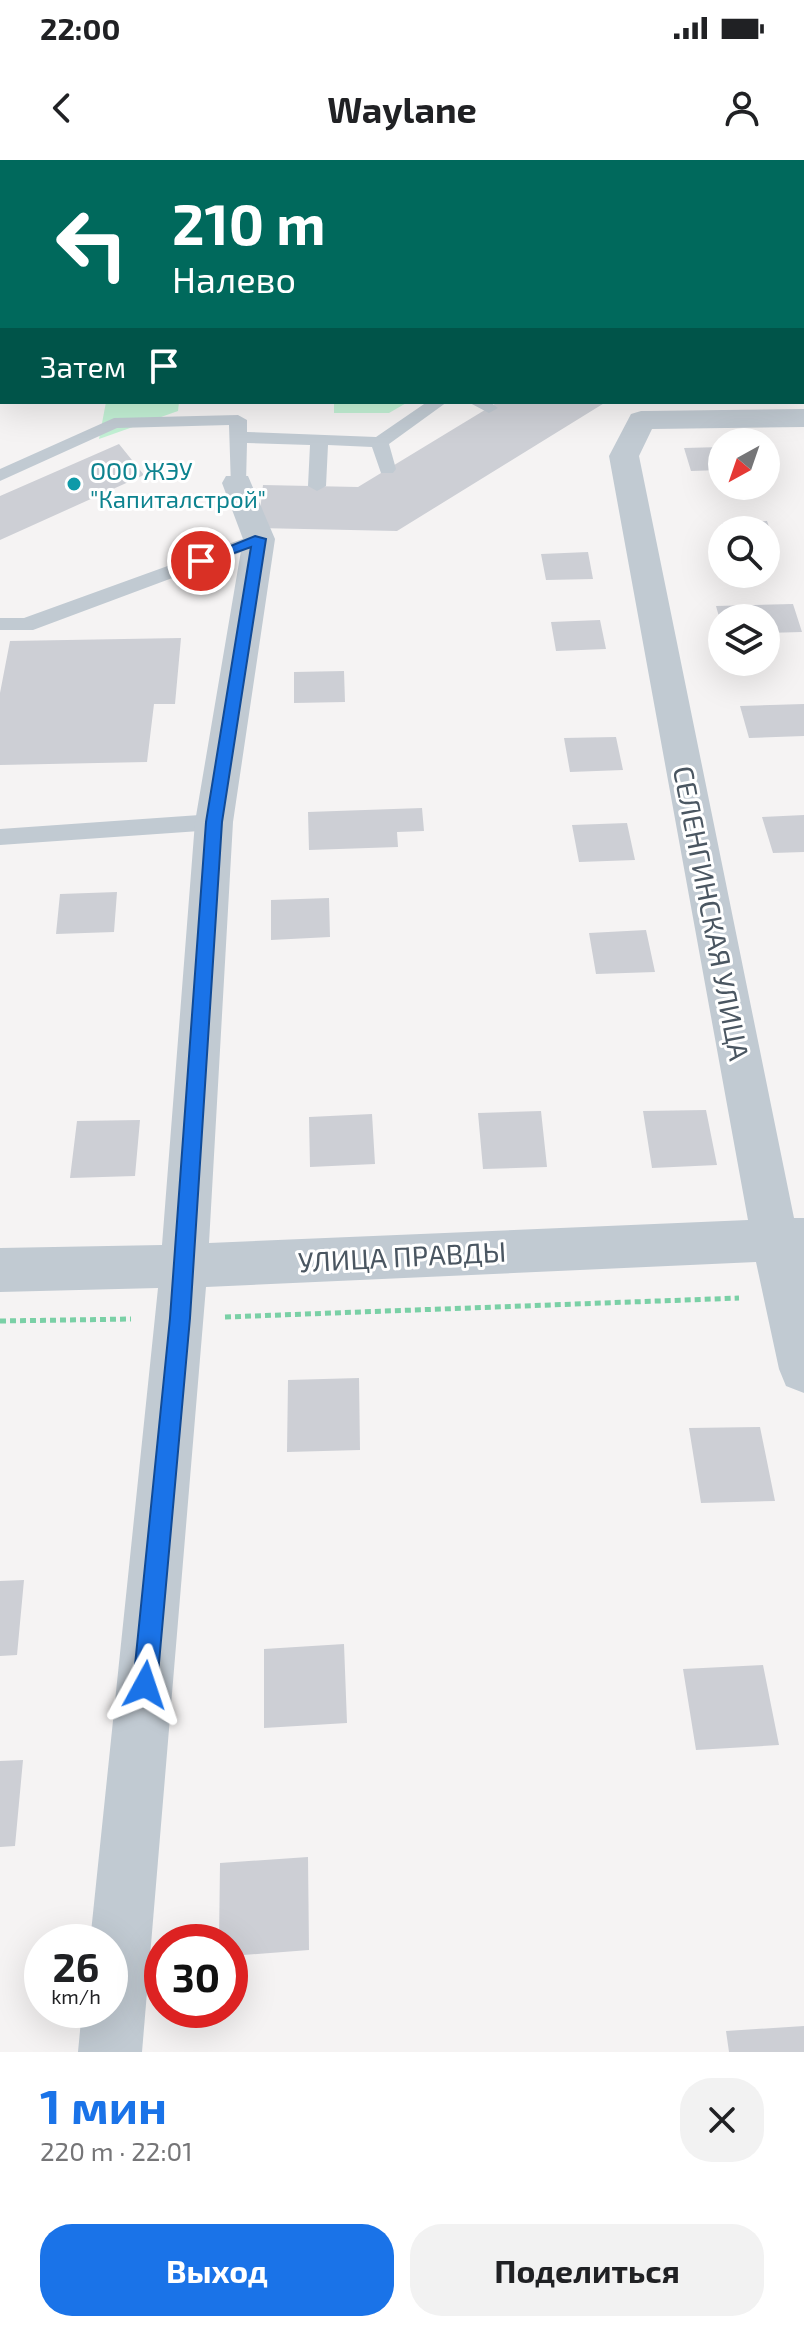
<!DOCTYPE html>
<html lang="ru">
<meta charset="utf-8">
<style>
:root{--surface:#fff;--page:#f2f2f2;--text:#202124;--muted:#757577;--accent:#1a73e8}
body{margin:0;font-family:"Exo 2",sans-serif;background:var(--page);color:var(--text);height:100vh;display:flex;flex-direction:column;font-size:30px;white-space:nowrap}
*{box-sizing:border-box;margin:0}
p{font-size:26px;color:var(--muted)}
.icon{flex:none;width:44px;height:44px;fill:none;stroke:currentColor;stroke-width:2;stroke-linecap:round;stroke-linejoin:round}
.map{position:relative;height:1892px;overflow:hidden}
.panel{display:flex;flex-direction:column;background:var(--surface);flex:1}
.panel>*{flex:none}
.hud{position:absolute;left:0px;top:0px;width:804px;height:244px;box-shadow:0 8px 32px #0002;background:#00695c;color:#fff;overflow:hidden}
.needle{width:52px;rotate:220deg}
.tools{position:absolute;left:708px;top:268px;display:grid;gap:16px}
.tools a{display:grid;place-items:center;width:72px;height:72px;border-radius:50%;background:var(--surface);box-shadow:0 8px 32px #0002;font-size:40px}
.speed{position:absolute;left:24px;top:1764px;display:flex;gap:16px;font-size:40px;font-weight:700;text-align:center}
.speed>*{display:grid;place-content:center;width:104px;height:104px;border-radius:50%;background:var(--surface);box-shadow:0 8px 32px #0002;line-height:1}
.speed small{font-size:20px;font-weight:400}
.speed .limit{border:12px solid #d22;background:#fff;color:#111}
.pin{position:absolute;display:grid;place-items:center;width:68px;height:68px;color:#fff;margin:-34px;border:4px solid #fff;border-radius:50%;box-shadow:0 2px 8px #0007}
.me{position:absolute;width:88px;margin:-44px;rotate:5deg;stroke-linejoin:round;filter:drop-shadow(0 0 6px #0008)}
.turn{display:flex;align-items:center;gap:28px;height:168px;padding:0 40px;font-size:36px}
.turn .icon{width:104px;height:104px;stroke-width:2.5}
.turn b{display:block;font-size:56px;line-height:68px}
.then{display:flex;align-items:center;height:76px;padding:0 40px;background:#0003;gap:16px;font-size:30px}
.round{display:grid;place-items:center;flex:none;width:84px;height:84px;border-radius:32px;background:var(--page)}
.headline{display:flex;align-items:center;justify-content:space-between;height:136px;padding:0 40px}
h1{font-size:48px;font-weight:700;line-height:60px;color:var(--accent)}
.button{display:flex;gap:16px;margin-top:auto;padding:16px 40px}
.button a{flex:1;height:92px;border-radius:32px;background:var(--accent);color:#fff;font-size:32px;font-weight:700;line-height:92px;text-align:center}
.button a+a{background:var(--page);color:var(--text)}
.status{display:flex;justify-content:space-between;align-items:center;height:56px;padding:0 40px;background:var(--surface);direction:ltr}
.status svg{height:22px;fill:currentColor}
header{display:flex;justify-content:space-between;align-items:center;height:104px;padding:0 40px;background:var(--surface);font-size:36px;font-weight:700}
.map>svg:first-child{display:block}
.green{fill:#c3f1d5}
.building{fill:#cdcfd5}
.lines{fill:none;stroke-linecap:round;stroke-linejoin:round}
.path{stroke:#7ad0a6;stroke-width:5;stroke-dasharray:6 4;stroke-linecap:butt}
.service{fill:#c1cad2;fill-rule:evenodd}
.minor{fill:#c1cad2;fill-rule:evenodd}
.route{fill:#1a73e8;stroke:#114b97;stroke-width:2}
.culture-dot{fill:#0f9aa8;stroke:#fff;stroke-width:3}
.labels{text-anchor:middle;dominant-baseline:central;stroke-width:6;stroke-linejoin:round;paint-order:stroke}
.far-culture-label{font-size:24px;fill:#0d838f;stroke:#fff;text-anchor:start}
.street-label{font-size:28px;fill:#4a5661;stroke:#fff}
</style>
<div class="status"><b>22:00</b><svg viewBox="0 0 49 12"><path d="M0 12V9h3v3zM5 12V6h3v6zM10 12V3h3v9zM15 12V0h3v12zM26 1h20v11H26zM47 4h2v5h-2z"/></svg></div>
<header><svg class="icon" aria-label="back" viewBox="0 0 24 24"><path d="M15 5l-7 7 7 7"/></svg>Waylane<svg class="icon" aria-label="person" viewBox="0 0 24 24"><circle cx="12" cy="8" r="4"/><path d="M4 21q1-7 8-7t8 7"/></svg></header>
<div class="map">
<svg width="804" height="1892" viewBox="0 0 804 1892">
<rect width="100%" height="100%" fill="#f5f3f3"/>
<path class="green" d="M106,242H179L178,251L99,279Z
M334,242H408L389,253H334Z"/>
<path class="building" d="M498,242H606L397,371L258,368L263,325L358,327Z
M119,284L144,315L0,380V336Z
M722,287V310L691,311L684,288Z
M767,361L776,387H766V370H725L722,363Z
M588,392L593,419L546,420L541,394Z
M793,444L802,472L766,473V458H722L721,464L716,446Z
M600,460L606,489L556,491L551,462Z
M181,478L175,544H154L147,602L0,605V533L10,481Z
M344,511L345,542L294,543V512Z
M804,544V576L749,578L740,546Z
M616,577L623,610L570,612L564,578Z
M422,648L424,671L397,672L398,687L309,690L308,652Z
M804,655V692L773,693L762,657Z
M627,663L635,700L579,702L572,665Z
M117,732L114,772L56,774L60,734Z
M329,738L330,777L271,780V740Z
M646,770L655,812L596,814L589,773Z
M706,950L717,1005L652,1008L643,951Z
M541,951L547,1007L483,1009L478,953Z
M372,954L375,1004L310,1007L309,957Z
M140,960L135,1016L70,1018L77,961Z
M359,1218L360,1290L287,1292L288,1220Z
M760,1267L775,1341L701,1343L689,1268Z
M24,1420L17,1495L0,1496V1421Z
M344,1484L347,1563L264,1568V1489Z
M763,1505L779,1585L696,1590L683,1509Z
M23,1600L15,1686L0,1687V1601Z
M308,1697L309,1790L230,1796V1782H219L220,1703Z
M804,1866V1892H729L726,1871Z"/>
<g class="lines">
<path class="path" d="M225,1157L739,1138
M0,1161L131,1159"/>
<path class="service" d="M484,0H499L500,2H485Z
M518,0H537L517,2Z
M617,0H634L635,2H618Z
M0,96H2V106H0Z
M0,214H2L0,229Z
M427,242H447L389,284L396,309L393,313H381L372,287L328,285L326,326L317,331L308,326L310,285L247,283L246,323L237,328L231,327L229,265L117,268L0,321V309L114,258L238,255L247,260V272L376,277Z
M468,242H490L498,248L489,253Z
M259,373L266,375V383L33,470H0V458H24Z
M214,654L225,662L214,670L0,685V669Z"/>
<path class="minor" d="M804,249V267L652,269L639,296L794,1058H804V1233L786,1226L779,1209L756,1102L206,1127L142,1892H78L82,1850H110V1782H90L158,1128L0,1132V1088L162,1085L195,662L243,379L222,323L226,316H248L275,379L233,662L209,1083L748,1060L609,296L631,254L641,251Z"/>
</g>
<path class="route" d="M255,376L266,379L222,662L190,1158L157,1525L153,1533L145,1537L137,1533L133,1525L170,1158L206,662L251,387L201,405L194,401Z"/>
<circle class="culture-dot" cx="74" cy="324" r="8"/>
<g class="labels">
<g class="far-culture-label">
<text x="90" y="310">ООО ЖЭУ<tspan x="90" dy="28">"Капиталстрой"</tspan></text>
</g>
<g class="street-label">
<text transform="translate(712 753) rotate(79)">СЕЛЕНГИНСКАЯ УЛИЦА</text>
<text transform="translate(402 1096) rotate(-3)">УЛИЦА ПРАВДЫ</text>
</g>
</g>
</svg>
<div class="tools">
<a><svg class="needle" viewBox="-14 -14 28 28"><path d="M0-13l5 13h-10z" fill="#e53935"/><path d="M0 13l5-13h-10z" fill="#757577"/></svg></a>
<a><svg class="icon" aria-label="search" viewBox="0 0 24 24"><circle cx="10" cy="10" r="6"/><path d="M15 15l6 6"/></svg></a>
<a><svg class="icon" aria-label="layers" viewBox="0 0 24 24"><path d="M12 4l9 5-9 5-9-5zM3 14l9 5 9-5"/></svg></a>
</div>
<div class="speed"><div>26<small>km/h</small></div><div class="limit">30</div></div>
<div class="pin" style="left:201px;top:401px;background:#d93025"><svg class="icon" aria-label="arrive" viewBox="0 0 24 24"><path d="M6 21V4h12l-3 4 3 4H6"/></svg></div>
<svg class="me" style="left:145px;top:1525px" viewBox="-20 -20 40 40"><path d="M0-17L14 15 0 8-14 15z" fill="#1a73e8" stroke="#fff" stroke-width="4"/></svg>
<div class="hud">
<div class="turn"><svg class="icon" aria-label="left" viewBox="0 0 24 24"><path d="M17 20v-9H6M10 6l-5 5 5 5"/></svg><div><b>210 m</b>Налево</div></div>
<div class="then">Затем<svg class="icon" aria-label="arrive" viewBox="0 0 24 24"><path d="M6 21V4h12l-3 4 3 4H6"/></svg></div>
</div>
</div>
<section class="panel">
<div class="headline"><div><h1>1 мин</h1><p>220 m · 22:01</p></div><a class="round"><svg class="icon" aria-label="close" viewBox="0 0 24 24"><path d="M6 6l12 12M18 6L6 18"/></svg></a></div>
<div class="button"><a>Выход</a><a>Поделиться</a></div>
</section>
